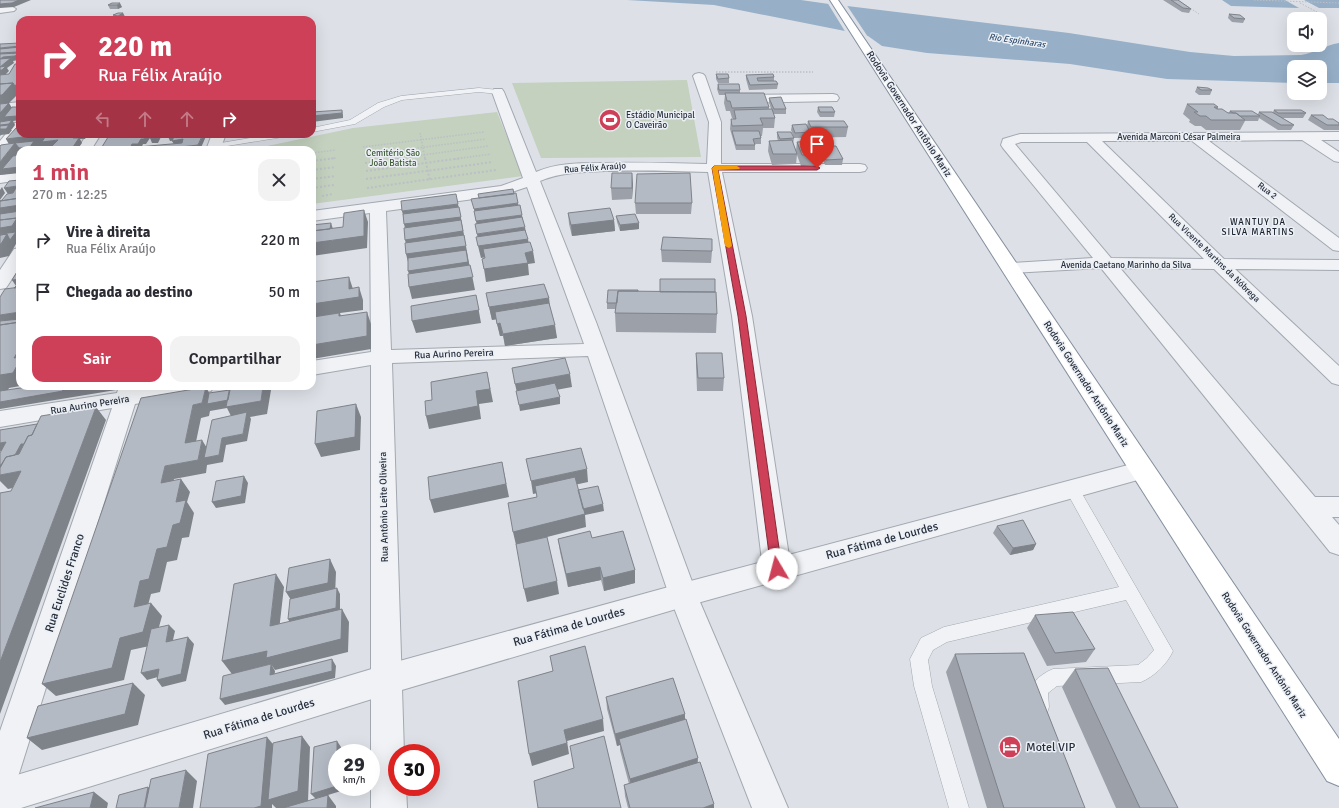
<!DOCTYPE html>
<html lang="pt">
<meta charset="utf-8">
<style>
:root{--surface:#fff;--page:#f2f2f3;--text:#2b2b33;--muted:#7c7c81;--accent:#ce4058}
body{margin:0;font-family:Signika,sans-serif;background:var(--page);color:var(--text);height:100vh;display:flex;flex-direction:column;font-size:15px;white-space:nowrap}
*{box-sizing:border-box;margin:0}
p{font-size:13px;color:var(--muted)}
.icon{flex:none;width:22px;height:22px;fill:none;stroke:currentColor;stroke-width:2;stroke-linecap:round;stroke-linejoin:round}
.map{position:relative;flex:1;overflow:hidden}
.side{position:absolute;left:16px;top:146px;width:300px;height:244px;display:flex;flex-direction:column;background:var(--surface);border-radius:12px;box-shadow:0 4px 16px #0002}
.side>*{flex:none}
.top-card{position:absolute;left:16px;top:16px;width:300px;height:122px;border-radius:12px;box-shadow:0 4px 16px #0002;background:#ce4058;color:#fff;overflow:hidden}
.tools{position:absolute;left:1287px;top:12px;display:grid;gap:8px}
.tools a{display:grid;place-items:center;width:40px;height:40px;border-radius:8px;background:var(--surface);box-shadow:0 4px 16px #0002;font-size:20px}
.speed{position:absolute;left:328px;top:744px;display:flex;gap:8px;font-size:20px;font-weight:700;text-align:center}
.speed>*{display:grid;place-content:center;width:52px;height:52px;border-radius:50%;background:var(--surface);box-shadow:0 4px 16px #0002;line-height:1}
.speed small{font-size:10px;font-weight:400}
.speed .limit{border:6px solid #d22;background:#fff;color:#111}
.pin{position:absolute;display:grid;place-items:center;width:34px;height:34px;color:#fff;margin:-41px -17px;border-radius:50% 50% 50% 0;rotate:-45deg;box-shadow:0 0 4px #0007}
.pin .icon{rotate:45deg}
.me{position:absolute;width:44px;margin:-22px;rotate:352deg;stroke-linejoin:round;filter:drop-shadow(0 0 3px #0008)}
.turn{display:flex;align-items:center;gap:14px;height:84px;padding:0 16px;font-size:18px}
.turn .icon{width:52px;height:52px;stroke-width:2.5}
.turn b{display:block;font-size:28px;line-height:34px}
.lanes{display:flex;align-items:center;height:38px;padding:0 16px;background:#0003;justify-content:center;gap:20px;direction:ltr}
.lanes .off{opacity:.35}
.round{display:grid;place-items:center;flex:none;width:42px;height:42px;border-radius:12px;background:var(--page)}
.summary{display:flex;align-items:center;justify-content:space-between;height:68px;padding:0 16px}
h1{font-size:24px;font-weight:600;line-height:30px;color:var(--accent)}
.button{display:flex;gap:8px;margin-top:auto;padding:8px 16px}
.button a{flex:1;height:46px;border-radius:12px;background:var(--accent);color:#fff;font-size:16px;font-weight:600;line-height:46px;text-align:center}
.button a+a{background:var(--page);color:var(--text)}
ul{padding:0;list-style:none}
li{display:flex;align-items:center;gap:12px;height:52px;padding:0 16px}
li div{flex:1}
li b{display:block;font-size:15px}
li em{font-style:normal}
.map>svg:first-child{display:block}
.green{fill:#c3d1be}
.water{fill:#97b0c8}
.pier{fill:#dde1e7}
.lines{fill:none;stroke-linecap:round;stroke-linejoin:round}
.service-casing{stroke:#a3a8b1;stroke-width:1}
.minor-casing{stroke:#a3a8b1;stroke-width:2}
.tertiary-casing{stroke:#a3a8b1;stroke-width:2}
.trunk-casing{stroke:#848f9e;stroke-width:2}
.path-far2{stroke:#bcbfc5;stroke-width:1;stroke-dasharray:1.5 1.5;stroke-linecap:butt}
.path-far1{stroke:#bcbfc5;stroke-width:1.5;stroke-dasharray:1.5 1.5;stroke-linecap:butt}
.path{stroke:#bcbfc5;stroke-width:2;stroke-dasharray:2 2;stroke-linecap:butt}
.service{fill:#f0f2f5;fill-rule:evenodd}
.minor{fill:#f0f2f5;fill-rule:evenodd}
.tertiary{fill:#f0f2f5;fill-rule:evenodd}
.trunk{fill:#fff;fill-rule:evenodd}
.wall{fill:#9ba0a9}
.shaded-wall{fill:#7e8289}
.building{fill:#b4bac4;stroke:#7e8289}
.route{fill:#ce4058;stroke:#862a39}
.slow{fill:#f59e0b}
.labels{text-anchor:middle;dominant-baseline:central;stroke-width:3;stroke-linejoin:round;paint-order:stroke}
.far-water-label{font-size:9px;font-style:italic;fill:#314f72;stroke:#ecf0f5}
.far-poi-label{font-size:9px;fill:#272f3e;stroke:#ecf0f5;text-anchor:start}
.far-street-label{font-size:9px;fill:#272f3e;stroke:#ecf0f5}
.far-park-label{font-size:9px;fill:#3c5934;stroke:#ecf0f5}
.far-neighbourhood-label{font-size:9px;letter-spacing:1px;fill:#19212e;stroke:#ecf0f5}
.street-label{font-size:10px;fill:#272f3e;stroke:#ecf0f5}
.near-street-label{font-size:12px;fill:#272f3e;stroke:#ecf0f5}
.near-poi-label{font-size:12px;fill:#272f3e;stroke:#ecf0f5;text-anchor:start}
</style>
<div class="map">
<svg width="1339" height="808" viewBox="0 0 1339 808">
<rect width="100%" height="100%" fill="#dde1e7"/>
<path class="green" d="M687,80L701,157L541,158L512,83Z
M497,112L523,176L312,204V150H248L353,128Z"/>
<path class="water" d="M627,0H801L836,5L855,33L714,5Z
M1222,0H1285L1299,8L1231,6Z
M1304,0H1339V8H1319Z
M839,5L1069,33L1190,52L1234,56L1301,55C1315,53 1325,45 1339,43V83H1320V67H1294V83L1167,79L1070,64L927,53L882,46L868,36L858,34Z"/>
<path class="pier" d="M827,2L846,4L870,40L867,38L846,33Z"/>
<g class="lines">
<g class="service-casing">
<path id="service" d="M479,88L498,90L501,92L498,94L479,92L402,100L384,107L355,124L312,132V128L350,120L378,103L401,96Z
M274,134H293L289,136L215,148L211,146L215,144Z
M1072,483L1077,485L1173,651C1167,664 1155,676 1141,682L1057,686L1048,693L1049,707L1047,713L1040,716L1033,713C1024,692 1032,678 1053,669L1138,665L1147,658L1154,650L1126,600L947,642L933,650L928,660L932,686L969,808H949L914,686L910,659L921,638L944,627L1119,587L1065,489L1067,485Z"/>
</g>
<g class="minor-casing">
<path id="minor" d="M11,6L16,9L14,11L0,13V7Z
M699,73L703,74L705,76L721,122V164H860L865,165L867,168L865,171L860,172H722L752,316L791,569L787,577L777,580L767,577L763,569L732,316L708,172C674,171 640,170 606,171C583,172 561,172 540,181L596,322L697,595L788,808H752L669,595L588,356L392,363L404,753H397V787H406L407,808H371V365L312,375V361L371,352L370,213L312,221V211L501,186L523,178L492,92L494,89H502L504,92L536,172C556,163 578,163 599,163C635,162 671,163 707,164L709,122L693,76L695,74ZM527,187L584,344L391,350L386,211L503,195Z
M833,94L837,95L839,98L837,101L736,103L732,102L730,99L732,96L736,95Z
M20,102V110L0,112V104Z
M20,122V134L5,152L0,153V141L15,123Z
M1339,132V140H1321L1339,152V162L1334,161L1302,140L1209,141L1339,238V251L1333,250L1192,141H1102L1224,259L1339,260V270L1235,269L1339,366V385L1332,383L1214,269L1120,268L1315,497H1339V517H1332L1339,525V555L1330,552L1101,268L1010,273L1004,272L1001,268L1004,264L1010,263L1093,258L1003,148L1001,145L1003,139L1020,134ZM1021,142H1087L1204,259L1111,258L1015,144Z
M87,134H101L91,150H77Z
M212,134H226L220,150H206Z
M20,172V180L0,183V175Z
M20,248V267L6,288L0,289V270L14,249Z
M119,386H141L140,389L159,386H214L211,391L203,393L135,404L17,780L12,792L0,797V731L112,408L0,427V411L117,393Z"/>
</g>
<g class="tertiary-casing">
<path id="tertiary" d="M1143,461L1152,464L1155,470L1152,476L683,607L385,695L21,808H0V780L385,665L683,583Z"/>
</g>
<g class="trunk-casing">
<path id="trunk" d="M830,0H838L1339,739V786L1327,781Z"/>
</g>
<path class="path-far2" d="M1178,0L1199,14
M1254,0L1339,3
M1300,3L1317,12"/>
<path class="path-far1" d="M716,72H813
M420,133L425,159
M363,147L484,132
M312,153L336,150
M364,155L486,139
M328,159L336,158
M394,159L488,146
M455,159L491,154"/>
<path class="path" d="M425,158L430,181
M312,161L336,158
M365,163L401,158
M312,170L335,167
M366,171L462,158
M312,179L335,176
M366,179L493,162
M312,188L334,185
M367,188L496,170
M322,196L333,194"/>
<use href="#service" class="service"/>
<use href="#minor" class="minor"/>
<use href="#tertiary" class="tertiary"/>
<use href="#trunk" class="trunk"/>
</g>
<path class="wall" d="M1163,0H1178L1191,9L1189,13L1182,12Z
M112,3L122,7L118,9H110L108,5Z
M123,13L125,17L120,20L114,19L113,15Z
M1229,14L1245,19L1243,23L1232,22L1228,18Z
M716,74L729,78V83H718L716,79Z
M746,75L774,77V81L778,84L777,89L749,90L746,79Z
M718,84L740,90V93L769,107V109H771L769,102V98L786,109V114H773L775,118L774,128H763L762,136H761V144H755V150H736L730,129L731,119H733V118H732L730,111H726L724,103L725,95H719L717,89Z
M1197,87L1212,90L1210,95H1199L1195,92Z
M1187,104L1218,107V109L1228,113L1230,111L1258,114L1259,112H1273L1274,110L1306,113L1303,118H1283L1294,125L1291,130H1278L1259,118L1258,121H1245L1240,130H1206L1201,126H1195L1189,122L1190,120L1183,114Z
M818,107L835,112L834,117H820L817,112Z
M1311,115L1328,119L1339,123V130H1324L1308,120Z
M808,121L848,127L846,137L794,138L791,130L792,125L807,126Z
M777,132L794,138L793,144L796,150L797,142L820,148V146L843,159L842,165H825L822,158L821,165L801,166L797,155L796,164L772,165L768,151L769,141H778L777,137Z
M633,184L632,199L612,200L611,188Z
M635,203H692L691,214H636Z
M568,213L614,220L615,231L572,236L569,224Z
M616,216L639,229L620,231L617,222Z
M661,250L712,251L711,263L662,262Z
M638,291L717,314L716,333L616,332L615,313L616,309H607V303Z
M486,293L549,298L550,308L557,338L505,346L503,336H500L496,319L492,320Z
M696,353L724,378L723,391H697L696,366Z
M997,526L1036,544L1033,550L1010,555L993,533Z
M592,538L635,583L604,591L601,580L568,587L560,552L558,539Z
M1035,615L1095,649L1086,662L1047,666L1027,628Z
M955,654L1085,808H987L946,672Z
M1075,669L1178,808H1116L1062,687Z
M606,697L685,719L698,763L714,808H628L625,796L624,785L629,784L620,750V745L617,746L607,709Z"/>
<path class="shaded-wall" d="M19,0H31L14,7L0,8V4Z
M120,3L122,7L118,9L117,5Z
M123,13L125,17L120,20L118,16Z
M20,46V58L18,60L13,61L14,63L7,68L9,71L5,75H0V67L3,64L0,58V48Z
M20,80V88L18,91L19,93L9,103L15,113L20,111V120L13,121L15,125L12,129L11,130H12L9,134L1,135L0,136V95L13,83Z
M342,110L343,115V118L312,122V116Z
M41,134H54L49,141L58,140L61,145L45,147L44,146L37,147L35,150H20V173L0,175V162L11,148L6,139Z
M76,134H88L85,139H80L82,143L77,150H71L73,138Z
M111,134H161L162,135L158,143H152L150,138L146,144H143L141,149L135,150H126Z
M167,134H207L200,150H155L198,145L202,137L170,141Z
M183,139L186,145L175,146L172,141Z
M632,173L633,184L632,199Z
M17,186L20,191L8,194L4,188Z
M2,187L5,193L0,200V190Z
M518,203L520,214L476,220L474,209Z
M20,204V217L0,220V207Z
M458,204L461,218L471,274L412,283L408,271L409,266L406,254L408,251L405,240L407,236L404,224L405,223L402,211Z
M364,210L368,222L367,248L312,256V237L331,223L333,229L332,241Z
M522,215L524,226L478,233L476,221Z
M17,218L20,223V237L9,256L0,258V227Z
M614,220L615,231L572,236L571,225Z
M639,223V229L620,231V225Z
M525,227L527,239L479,246L477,234Z
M528,239L530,251L481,258L478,246Z
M533,251L535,263L528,264L529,275L486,282L484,269L525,253Z
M470,265L475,290L412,299L409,287Z
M349,277L353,289L359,287L363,300V310L340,313L344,325L339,316V313L312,318V304L349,289Z
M20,279V292L12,280Z
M476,295L481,323L416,333L412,321Z
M549,298L550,310L492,320L489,307Z
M20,312V326L0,328V315Z
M367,312L371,324V349L312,359V345Z
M500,323L503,336H500L497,324Z
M555,325L557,338L505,346L503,334Z
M20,348V386L9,388L2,401L59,386H117L116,390L0,409V375L14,358Z
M487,372L493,402L479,404L481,419L429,429L426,416L476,391Z
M570,374L572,387L518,397L515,384Z
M263,386H269L271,390L267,414L250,417L251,419L247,441L226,445L223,462L207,465L206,473L174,479L170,496L161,483L165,466L198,460L202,440L210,453L209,457L219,455L222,438L243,434L246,418L233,420L227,408L210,411L209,416L201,418L193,456L185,443L193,405L202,403L206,387L213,400L212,403L232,399L234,389L238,395L236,405L261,401Z
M560,397V404L520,411L519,405Z
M356,404L361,417L360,450L321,457L315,444Z
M96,407L106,420L0,714V662Z
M48,430L0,473V465L21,444Z
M6,442L11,449L0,451V443Z
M502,462L509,497L434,513L430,500Z
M587,469L588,482L533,494L531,481Z
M21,471L32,484L8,489L0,481V475Z
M244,476L248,483L245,503L216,508L212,502Z
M181,479L190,492L187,502L194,513L189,537L182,538L177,560L167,562L160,592L151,594L144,620L134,607L140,581L157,549L176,502Z
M603,504L604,511L585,515L586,527L516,545L513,532L582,509Z
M1036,544L1033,550L1010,555L1013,548Z
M330,559L336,572L335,596L294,605L286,592Z
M600,567L601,580L568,587L566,574Z
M635,570V583L604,591L603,578Z
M276,574L284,587L278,639L270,626Z
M557,581L559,594L527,602L524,589Z
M337,588L340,594V614L292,626L288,619Z
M151,603L162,616L154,645L131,650L124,680L56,696L42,684L120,638Z
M342,609L349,622L348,652L275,670L271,664L232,674L222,661Z
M169,625L175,631L171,649L166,642Z
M188,637L194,644L186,681L162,687L157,680Z
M332,659L336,666L335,678L225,705L220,699Z
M271,664L275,671L274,681L270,675Z
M159,669L165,675L147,680L141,673Z
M133,683L145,695L138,725L42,750L27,738Z
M685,714V726L619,739L620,745L617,746L615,734Z
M603,719L604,731L567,741L569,754L532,766L529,754L564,730Z
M302,736L310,747L308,802L287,808H276L272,804V808H254L267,737L277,749Z
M337,741L341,747V753H337V787H341V791L328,795L336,806V808H327L316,799L311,794Z
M698,758L697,769L631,790L630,779Z
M186,770L197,781L193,808H179Z
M148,787L155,792L151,808H144Z
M94,792L108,803L107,808H90Z
M714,804V808H703Z"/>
<path class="building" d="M0,0H19L12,3L0,4Z
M1171,0H1178L1191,9L1183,8Z
M112,3H120L117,5H108Z
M118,13H123L118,16L113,15Z
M1229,14L1240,15L1245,19L1234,18Z
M20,43V46L0,48V44Z
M20,47V49L17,52L0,53V49Z
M19,53L15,56L3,57L0,59L11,58L0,67L6,66L2,70H0V54Z
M15,64H20V80L15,86L13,83L0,84V75L9,74Z
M716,74H728L729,78L718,79Z
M773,74L774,77L757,78L758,81H776L778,84L750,85L746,75Z
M13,83L2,95H0V84Z
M718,84H739L740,90H719Z
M1197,87L1208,88L1212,90H1201Z
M725,93H764L769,107L732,108L730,101H727Z
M781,97L786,109H774L769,98Z
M9,103L0,113V104Z
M1187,104H1214L1218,107H1214L1217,109H1222L1228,113H1236L1245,120H1211L1206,116H1200L1194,112H1198Z
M12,107H20V111L17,116L4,117Z
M818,107H832L835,112H820Z
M772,109L775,118H760L763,125L732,126L731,119H736L734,110Z
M342,110V113L312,116V112Z
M1274,110H1301L1306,113H1278Z
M1230,111H1252L1260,116H1240L1236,113H1233Z
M1259,112H1272L1294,125H1281Z
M1311,115H1323L1328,119H1333L1339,123V125H1327Z
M12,120L9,124L0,125V122Z
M808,121H844L848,127H811Z
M806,124L810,132L795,133L792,125Z
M9,125L6,129H0V126Z
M20,127V134H41L40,135L6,139L16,128Z
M732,131H759L761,138L753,139L755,145H736Z
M777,132H791L794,138L780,139Z
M59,134H77H76L73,138H79L71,150H48L58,140L42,142L45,137L57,136Z
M110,134H147L144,139H141L138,144H132L130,149L100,150Z
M152,134H157L156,137L150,138Z
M175,134H203L198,145L155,150H136L138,147L182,143L183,139L172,141Z
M792,140L797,154H773L769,141Z
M34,141L30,147L19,148L15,143Z
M816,141L823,154L802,155L797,142Z
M15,143L0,162V146L1,145Z
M820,146H836L843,159L826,160Z
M20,155V167L2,169L13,156Z
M612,173H632V188H611Z
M690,173L692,203H635L637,174Z
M20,180V198L0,201L2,200L7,194L13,193L17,186L4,188L9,181Z
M513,189L514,194L479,198L478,194Z
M516,193L518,203L474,209L471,199Z
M456,194L458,204L402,211L401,201Z
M20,198V205L0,208V201Z
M520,205L522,215L476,221L474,211Z
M459,207L461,217L404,224L403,214Z
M610,208L614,220L571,225L568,213Z
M364,210V236L312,243V231L343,227L344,213Z
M20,211V223L17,218L0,220V214Z
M635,214L639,223L620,225L616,216Z
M522,217L525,227L477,234L475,224Z
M17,218L12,226L0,228V220Z
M461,220L463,231L405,240L404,228Z
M331,223L330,229L312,231V225Z
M525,230L528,239L478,246L476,237Z
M16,232L10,240L7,234L0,235V234Z
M7,234L1,244H0V235Z
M464,235L466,246L406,254L405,243Z
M663,237L712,239V251L661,250Z
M530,242L533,251L525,253L528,263L484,269L482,259L485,258L483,249Z
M466,250L468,262L408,271V258Z
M470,265L473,277L409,287L408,274Z
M20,267V279L12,280Z
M349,277V289L359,287V297L312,304V282Z
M660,279H715V292H660Z
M544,284L549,298L489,307L486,293Z
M20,285V287L14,288L16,286Z
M20,287V312L0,315V297L5,289Z
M608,290H638V291H618L617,303H607Z
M618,291L716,292L717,314L615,313Z
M476,295L479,310L412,321L411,306Z
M549,303L555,325L503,334L500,323L497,324L495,312Z
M367,312V336L312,345V326L313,317L339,313V316Z
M20,319V322L0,325V321Z
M20,322V348L14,358L20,357V360L13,373L0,375V325Z
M696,353H722L724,378H698Z
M565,358L570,374L515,384L512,368Z
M487,372L490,389L476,391L478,406L426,416L425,401L432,400L431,382Z
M555,383L560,397L519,405L516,391Z
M34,386H59L63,391L0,402V391Z
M230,386H263L261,401L226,407Z
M206,387L202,403L193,405L185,443L202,440L198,460L165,466L161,483L181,479L176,502L186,500L180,523L173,525L167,547L157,549L149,579L140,581L134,607L151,603L143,632L120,638L112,668L42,684L141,398Z
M230,390L228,400L207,404L209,393Z
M356,404L355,437L315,444L317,411Z
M96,407L0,662V493L11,491L21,471L0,475V468L6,457L19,454L28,436L32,435L41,416Z
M247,412L243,434L222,438L219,455L204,458L212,420Z
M37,424L32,435L28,436L24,444H21L15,455L6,457L1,465H0V453L6,442L0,443V430Z
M581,448L587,469L531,481L526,459Z
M502,462L506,484L430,500L428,477Z
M244,476L241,496L212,502L216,481Z
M575,477L585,514L513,532L508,503L537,497L535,486Z
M598,486L603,504L583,509L578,490Z
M1023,520L1036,544L1013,548L997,526Z
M590,531L592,538L623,531L635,570L603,578L600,567L566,574L558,539Z
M547,537L557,581L524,589L516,544Z
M330,559L328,583L286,592L289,568Z
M276,574L270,626L342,609L341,639L266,658L267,651L222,661L234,584Z
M337,588L336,608L288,619L290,599Z
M1073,612L1095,649L1055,653L1035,615Z
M169,625L166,642L188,637L181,674L157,680L159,669L141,673L151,629Z
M585,646L603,719L564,730L567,743L529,754L518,681L553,671L550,656Z
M1024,653L1085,808H1004L955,654Z
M332,659V671L220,699L223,676L271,664L270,675Z
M1108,668L1178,808H1140L1075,669Z
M673,678L685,714L615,734L606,697Z
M133,683L125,714L27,738L38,706Z
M686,719L698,758L630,779L619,739Z
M302,736L298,791L268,800L273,743Z
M604,736L621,808H538L534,781L574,768L570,746Z
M267,737L261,806L254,808H200L208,754Z
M337,741V786L311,794L314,747Z
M700,762L714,804L703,808H630L624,785Z
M186,770L179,808H145L151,779Z
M148,787L144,808H116L119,795Z
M94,792L90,808H35Z
M328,795L327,808H283Z"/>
<path class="route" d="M714,166H817L820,168L817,170H718L746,316L782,569L781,573L777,574L773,573L771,569L738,316L712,168Z"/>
<path class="slow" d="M737,166L740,168L739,169L718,170L732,246L729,248L725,246L712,168L714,166Z"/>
<defs>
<g id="stadium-disc" transform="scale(1.15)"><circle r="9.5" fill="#ce4058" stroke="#ecf0f5"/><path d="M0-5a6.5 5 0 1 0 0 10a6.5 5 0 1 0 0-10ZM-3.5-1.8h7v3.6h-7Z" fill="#fff"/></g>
<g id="hotel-disc" transform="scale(1.15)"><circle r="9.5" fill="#ce4058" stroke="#ecf0f5"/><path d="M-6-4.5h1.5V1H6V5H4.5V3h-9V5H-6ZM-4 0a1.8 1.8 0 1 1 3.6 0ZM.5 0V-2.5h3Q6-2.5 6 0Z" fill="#fff"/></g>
</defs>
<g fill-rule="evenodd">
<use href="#stadium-disc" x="610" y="120"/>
<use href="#hotel-disc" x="1010" y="747"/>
</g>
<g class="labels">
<g class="far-water-label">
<text transform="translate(1017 41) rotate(8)">Rio Espinharas</text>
</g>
<g class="far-poi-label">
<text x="626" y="115">Estádio Municipal<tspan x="626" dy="10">O Caveirão</tspan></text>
</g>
<g class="far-street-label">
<text x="1179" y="137">Avenida Marconi César Palmeira</text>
<text transform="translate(595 168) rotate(-4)">Rua Félix Araújo</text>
<text transform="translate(1267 191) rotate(37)">Rua 2</text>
<text transform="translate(1214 258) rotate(44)">Rua Vicente Martins da Nóbrega</text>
<text x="1126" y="265">Avenida Caetano Marinho da Silva</text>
</g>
<g class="far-park-label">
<text x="393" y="153">Cemitério São<tspan x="393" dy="10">João Batista</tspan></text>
</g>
<g class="far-neighbourhood-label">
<text x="1258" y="222">WANTUY DA<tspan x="1258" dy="10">SILVA MARTINS</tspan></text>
</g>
<g class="street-label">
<text transform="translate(909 114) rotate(57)">Rodovia Governador Antônio Mariz</text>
<text transform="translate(454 354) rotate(-2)">Rua Aurino Pereira</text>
<text transform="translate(1086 384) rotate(57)">Rodovia Governador Antônio Mariz</text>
<text transform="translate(90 405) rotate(-9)">Rua Aurino Pereira</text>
<text transform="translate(384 507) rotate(-91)">Rua Antônio Leite Oliveira</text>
<text transform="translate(1264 655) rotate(57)">Rodovia Governador Antônio Mariz</text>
</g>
<g class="near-street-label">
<text transform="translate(882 541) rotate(-15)">Rua Fátima de Lourdes</text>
<text transform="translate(65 583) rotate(-72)">Rua Euclides Franco</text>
<text transform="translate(569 627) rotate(-16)">Rua Fátima de Lourdes</text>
<text transform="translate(259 719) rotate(-17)">Rua Fátima de Lourdes</text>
</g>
<g class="near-poi-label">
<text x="1026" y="747">Motel VIP</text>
</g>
</g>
</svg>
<div class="tools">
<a><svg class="icon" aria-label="sound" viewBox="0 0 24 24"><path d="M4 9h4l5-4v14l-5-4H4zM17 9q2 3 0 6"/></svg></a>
<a><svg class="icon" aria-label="layers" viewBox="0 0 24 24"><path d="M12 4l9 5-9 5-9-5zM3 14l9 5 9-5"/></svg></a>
</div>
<div class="speed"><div>29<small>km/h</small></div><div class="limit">30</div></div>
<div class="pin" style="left:817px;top:168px;background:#d93025"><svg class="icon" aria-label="arrive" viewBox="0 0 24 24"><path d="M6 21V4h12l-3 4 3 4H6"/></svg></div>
<svg class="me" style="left:777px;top:569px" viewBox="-20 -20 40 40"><circle r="19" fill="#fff"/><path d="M0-13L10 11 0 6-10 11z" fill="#ce4058"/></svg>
<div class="top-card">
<div class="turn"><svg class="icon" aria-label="right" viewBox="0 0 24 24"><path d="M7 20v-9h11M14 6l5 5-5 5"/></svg><div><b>220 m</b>Rua Félix Araújo</div></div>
<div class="lanes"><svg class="icon off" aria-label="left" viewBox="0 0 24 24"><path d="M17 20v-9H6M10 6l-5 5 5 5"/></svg><svg class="icon off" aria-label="ahead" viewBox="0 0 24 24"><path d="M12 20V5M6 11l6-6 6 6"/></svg><svg class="icon off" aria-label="ahead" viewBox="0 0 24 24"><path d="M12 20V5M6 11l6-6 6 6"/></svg><svg class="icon" aria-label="right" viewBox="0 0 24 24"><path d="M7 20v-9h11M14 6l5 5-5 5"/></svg></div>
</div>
<section class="side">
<div class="summary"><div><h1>1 min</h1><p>270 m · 12:25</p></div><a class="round"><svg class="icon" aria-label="close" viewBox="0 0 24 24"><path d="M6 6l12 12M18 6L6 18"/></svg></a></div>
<ul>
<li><svg class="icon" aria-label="right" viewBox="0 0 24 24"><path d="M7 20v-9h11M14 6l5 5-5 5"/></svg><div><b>Vire à direita</b><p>Rua Félix Araújo</p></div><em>220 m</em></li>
<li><svg class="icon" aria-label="arrive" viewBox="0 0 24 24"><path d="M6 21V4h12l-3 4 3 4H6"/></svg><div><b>Chegada ao destino</b></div><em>50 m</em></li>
</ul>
<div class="button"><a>Sair</a><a>Compartilhar</a></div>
</section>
</div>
